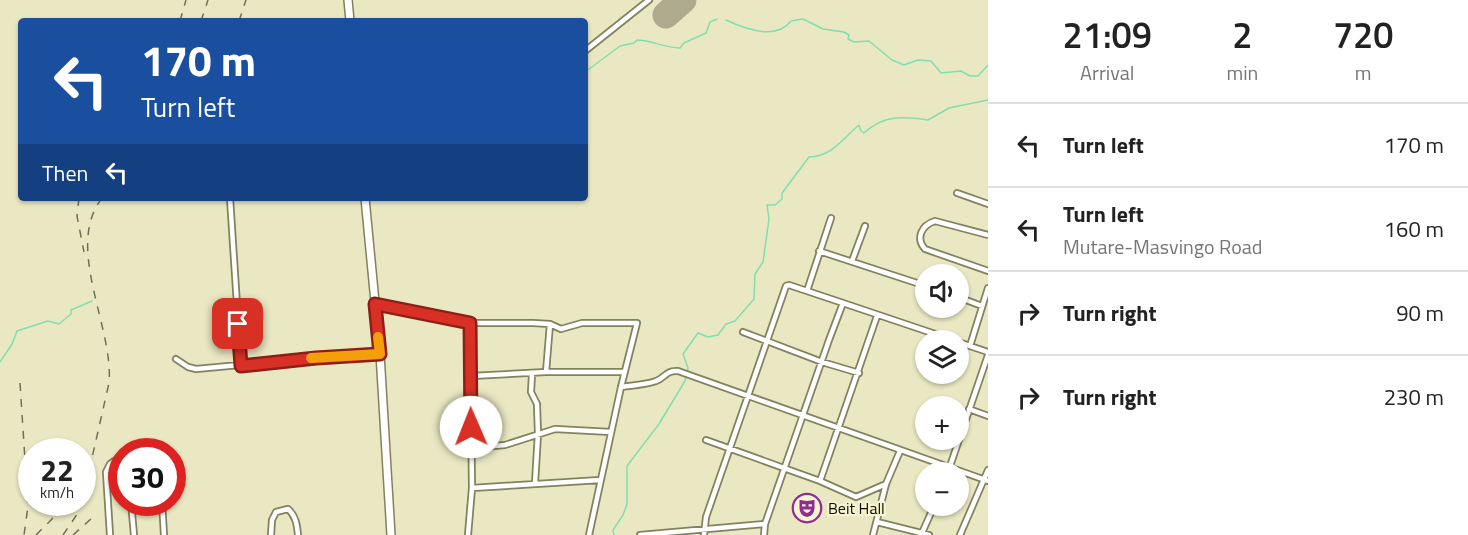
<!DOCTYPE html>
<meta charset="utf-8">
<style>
:root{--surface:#fff;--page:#f6f6f6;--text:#222;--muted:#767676;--line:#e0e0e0}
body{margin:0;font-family:"Titillium Web",sans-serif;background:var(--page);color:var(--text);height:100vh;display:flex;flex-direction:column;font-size:22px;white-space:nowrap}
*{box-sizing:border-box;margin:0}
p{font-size:20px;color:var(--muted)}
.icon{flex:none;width:33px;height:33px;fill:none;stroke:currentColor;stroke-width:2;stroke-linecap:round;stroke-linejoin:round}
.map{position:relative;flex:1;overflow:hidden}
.details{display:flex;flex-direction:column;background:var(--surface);width:480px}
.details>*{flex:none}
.top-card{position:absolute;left:18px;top:18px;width:570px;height:183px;border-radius:6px;box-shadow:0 2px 4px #0004;background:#1a4fa0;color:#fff;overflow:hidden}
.fabs{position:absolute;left:915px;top:264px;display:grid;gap:12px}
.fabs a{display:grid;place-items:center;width:54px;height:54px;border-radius:50%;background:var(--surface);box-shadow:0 2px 4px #0004;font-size:30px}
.speed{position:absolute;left:18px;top:438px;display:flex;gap:12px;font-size:30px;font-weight:700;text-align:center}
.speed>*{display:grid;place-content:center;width:78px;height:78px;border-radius:50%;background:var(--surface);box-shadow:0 2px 4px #0004;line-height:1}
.speed small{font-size:15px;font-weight:400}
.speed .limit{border:9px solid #d22;background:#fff;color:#111}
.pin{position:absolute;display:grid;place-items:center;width:51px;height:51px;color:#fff;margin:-26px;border-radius:12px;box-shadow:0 3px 9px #0006}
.me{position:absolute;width:66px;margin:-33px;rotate:359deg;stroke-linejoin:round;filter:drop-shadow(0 0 4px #0008)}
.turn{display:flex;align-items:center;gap:21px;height:126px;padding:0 24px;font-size:27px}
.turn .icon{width:78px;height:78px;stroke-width:2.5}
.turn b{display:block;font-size:42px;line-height:51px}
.then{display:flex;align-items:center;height:57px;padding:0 24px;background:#0003;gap:12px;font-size:22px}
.eta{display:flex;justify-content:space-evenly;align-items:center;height:102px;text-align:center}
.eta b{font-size:36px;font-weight:600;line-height:42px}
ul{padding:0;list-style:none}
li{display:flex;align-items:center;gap:18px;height:84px;padding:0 24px;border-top:2px solid var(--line)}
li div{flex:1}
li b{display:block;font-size:22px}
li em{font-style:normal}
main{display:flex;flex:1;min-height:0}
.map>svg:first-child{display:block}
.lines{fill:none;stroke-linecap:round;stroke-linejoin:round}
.stream{stroke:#80dfaf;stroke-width:1.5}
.runway{stroke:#acab8d;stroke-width:27}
.minor-casing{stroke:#83815f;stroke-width:8}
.highway-casing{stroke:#83815f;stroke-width:10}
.minor{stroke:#fff;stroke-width:4.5}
.highway{stroke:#fff;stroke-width:7}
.rail{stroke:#6f6e58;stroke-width:1.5;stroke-dasharray:8 8;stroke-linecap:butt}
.route-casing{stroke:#8d1f18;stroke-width:15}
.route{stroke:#d93025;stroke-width:10}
.slow{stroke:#f59e0b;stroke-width:10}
.labels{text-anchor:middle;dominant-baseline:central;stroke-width:4.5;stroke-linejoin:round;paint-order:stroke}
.poi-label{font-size:16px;fill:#0e0d03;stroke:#f7f5cf;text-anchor:start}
</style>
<main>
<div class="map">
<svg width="988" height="535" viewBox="0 0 988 535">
<rect width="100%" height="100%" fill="#eae8c2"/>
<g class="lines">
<path class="stream" d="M726,20C745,29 776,41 791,21L803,19L823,29L844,32L849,35L848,39L854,42L869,41L892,60L904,65L918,60L931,61L941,73L961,71L970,76H978L988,65
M585,72L620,46L634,43L637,40C652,40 664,48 680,48L684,43L706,33L710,22L717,19
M0,362L12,344L17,331L48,321L59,324L71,314V310L92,301
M614,535L613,530L623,515L627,504V466L659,424L685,381L688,368L683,354L698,333L708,337L718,335L726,324L735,321L754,299L755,274L763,262L769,219L767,205H775L782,199V193L809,157C833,156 842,139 859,125L861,131L864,133C883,115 903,116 928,120L949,108L988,100"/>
<path class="runway" d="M666,15L683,0"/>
<g class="minor-casing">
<path id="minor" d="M585,51L649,0
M957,193L988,204
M230,198L241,366
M831,218L807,291L843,303
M988,235L935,221C922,225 915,238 925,249L988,271
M819,251L926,286
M852,261L865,226
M958,297L982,306
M375,304L470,323H533L550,324L561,329L582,323H637L621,387L589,535
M743,332L822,362L859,373
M958,342L988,352
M970,346L988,288
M176,359L188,367L196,369L316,358L380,354
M546,372L550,324
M532,374L531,392L537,404L538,434L535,483
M471,376L546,372H625
M621,387C632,385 646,385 656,381C665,378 666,370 678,371L988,481
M969,409L988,416
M706,440L820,481L877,316
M472,448L505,445L555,429L611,432
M948,472L988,355
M820,481L856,497L886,484
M472,488L600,480
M131,502L134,535
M162,502L164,535
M877,522L929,535
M922,533L934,506
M110,535L106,472L110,464L114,461L122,462
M271,535L272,520L276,512L288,509C296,516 297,525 298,535
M468,535L472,488L470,323
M640,535L765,524L829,340L843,303L953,340
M704,535L706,517L786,286L789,285L807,291
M764,535L765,524
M873,535L886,484L900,451
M960,535L988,470"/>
</g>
<g class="highway-casing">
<path id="highway" d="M348,0L350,21
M365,198L380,354L391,535"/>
</g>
<use href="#minor" class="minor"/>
<use href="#highway" class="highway"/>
<path class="rail" d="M180,21L186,0
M201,21L208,0
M239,21L246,0
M79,198L77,216L84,252
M20,383L28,506L24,535
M82,459L84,452
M82,502L109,383C114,327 64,247 102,198
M36,535L52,519L64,502
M63,535L78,513L82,502
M73,535L92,518"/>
</g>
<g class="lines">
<g class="route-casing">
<path id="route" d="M238,324L241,366L316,358L380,354L375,304L470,323L471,427"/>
</g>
<use href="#route" class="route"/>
<path class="slow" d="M311,358L380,354L378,337"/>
</g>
<defs>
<g id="theatre-ring" transform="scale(1.5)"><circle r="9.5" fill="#f7f5cf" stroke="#8e2d96" stroke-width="1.5"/><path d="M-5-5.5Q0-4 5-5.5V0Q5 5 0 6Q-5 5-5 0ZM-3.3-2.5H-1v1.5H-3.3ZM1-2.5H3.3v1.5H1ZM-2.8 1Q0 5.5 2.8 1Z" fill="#8e2d96"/></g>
</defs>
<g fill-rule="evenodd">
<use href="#theatre-ring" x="807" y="508"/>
</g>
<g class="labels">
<g class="poi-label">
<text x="828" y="508">Beit Hall</text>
</g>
</g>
</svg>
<div class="fabs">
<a><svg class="icon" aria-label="sound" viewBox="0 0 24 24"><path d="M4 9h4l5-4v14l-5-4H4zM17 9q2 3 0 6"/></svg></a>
<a><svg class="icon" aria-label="layers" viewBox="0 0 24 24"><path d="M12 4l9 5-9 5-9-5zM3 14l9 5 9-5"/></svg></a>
<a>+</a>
<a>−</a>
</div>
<div class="speed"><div>22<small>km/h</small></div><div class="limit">30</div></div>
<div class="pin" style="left:238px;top:324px;background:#d93025"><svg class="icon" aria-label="arrive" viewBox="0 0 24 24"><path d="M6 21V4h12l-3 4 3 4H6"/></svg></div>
<svg class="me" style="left:471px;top:427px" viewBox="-20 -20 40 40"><circle r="19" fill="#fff"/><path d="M0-13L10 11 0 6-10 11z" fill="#d93025"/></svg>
<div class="top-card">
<div class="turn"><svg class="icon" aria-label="left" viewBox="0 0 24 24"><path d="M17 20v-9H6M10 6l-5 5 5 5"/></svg><div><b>170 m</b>Turn left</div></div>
<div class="then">Then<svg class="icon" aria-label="left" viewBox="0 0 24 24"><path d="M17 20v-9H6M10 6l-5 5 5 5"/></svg></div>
</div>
</div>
<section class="details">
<div class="eta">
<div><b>21:09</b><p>Arrival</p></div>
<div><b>2</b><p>min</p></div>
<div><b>720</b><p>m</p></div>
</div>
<ul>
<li><svg class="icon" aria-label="left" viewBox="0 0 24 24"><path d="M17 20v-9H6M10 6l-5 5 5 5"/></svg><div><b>Turn left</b></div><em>170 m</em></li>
<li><svg class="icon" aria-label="left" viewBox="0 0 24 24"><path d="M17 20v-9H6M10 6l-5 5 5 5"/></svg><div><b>Turn left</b><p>Mutare-Masvingo Road</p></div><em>160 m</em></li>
<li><svg class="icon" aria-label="right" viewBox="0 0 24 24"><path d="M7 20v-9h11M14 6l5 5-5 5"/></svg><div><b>Turn right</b></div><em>90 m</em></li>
<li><svg class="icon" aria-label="right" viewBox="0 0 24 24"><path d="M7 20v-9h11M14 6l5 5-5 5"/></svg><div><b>Turn right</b></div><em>230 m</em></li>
</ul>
</section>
</main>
